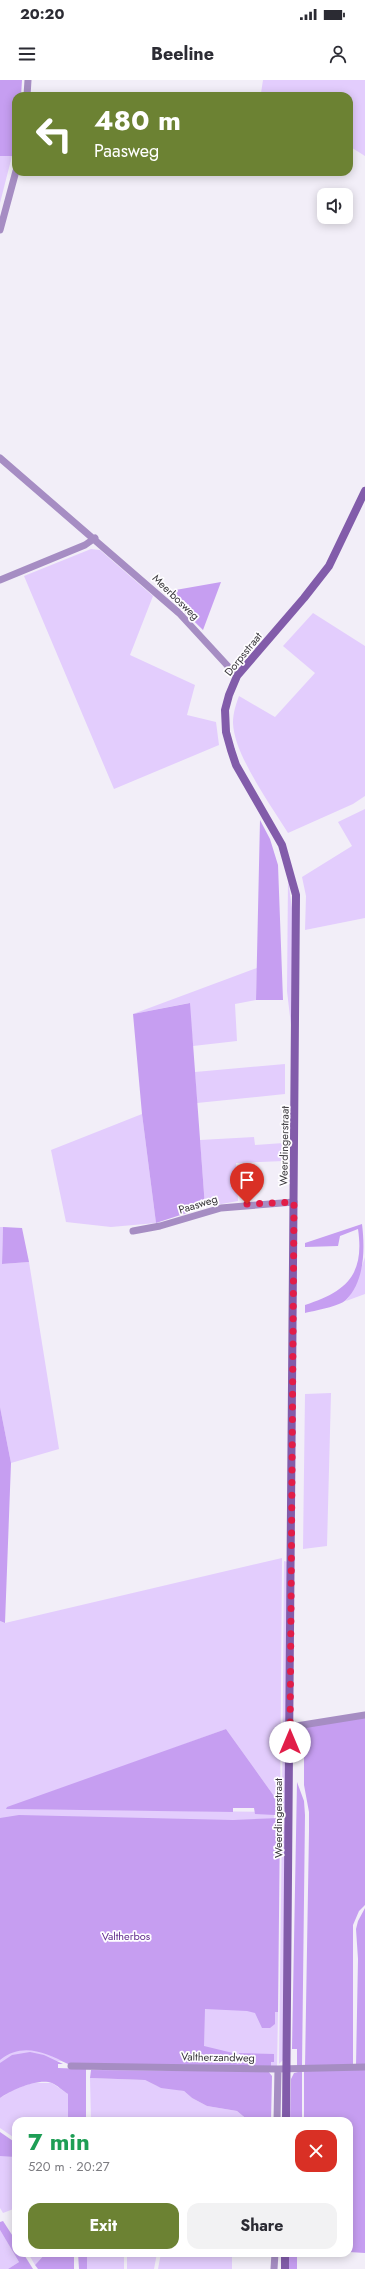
<!DOCTYPE html>
<meta charset="utf-8">
<style>
:root{--surface:#fff;--page:#f2f2f3;--text:#2b2b33;--muted:#7c7c81;--accent:#6c8233}
body{margin:0;font-family:Jost,sans-serif;background:var(--page);color:var(--text);height:100vh;display:flex;flex-direction:column;font-size:15px;white-space:nowrap}
*{box-sizing:border-box;margin:0}
p{font-size:13px;color:var(--muted)}
.icon{flex:none;width:22px;height:22px;fill:none;stroke:currentColor;stroke-width:2;stroke-linecap:round;stroke-linejoin:round}
.map{position:relative;flex:1;overflow:hidden}
.sheet{position:absolute;left:12px;top:2037px;width:341px;height:140px;display:flex;flex-direction:column;background:var(--surface);border-radius:12px;box-shadow:0 2px 10px #0003}
.sheet>*{flex:none}
.top-card{position:absolute;left:12px;top:12px;width:341px;height:84px;border-radius:12px;box-shadow:0 2px 10px #0003;background:#6c8233;color:#fff;overflow:hidden}
.buttons{position:absolute;left:317px;top:108px;display:grid;gap:8px}
.buttons a{display:grid;place-items:center;width:36px;height:36px;border-radius:8px;background:var(--surface);box-shadow:0 2px 10px #0003;font-size:20px}
.pin{position:absolute;display:grid;place-items:center;width:34px;height:34px;color:#fff;margin:-41px -17px;border-radius:50% 50% 50% 0;rotate:-45deg;box-shadow:0 0 4px #0007}
.pin .icon{rotate:45deg}
.me{position:absolute;width:44px;margin:-22px;rotate:0deg;stroke-linejoin:round;filter:drop-shadow(0 0 3px #0008)}
.turn{display:flex;align-items:center;gap:14px;height:84px;padding:0 16px;font-size:18px}
.turn .icon{width:52px;height:52px;stroke-width:2.5}
.turn b{display:block;font-size:28px;line-height:34px}
.round{display:grid;place-items:center;flex:none;width:42px;height:42px;border-radius:12px;background:var(--page)}
.summary{display:flex;align-items:center;justify-content:space-between;height:68px;padding:0 16px}
h1{font-size:24px;font-weight:700;line-height:30px;color:#1e9e55}
.primary-button{display:flex;gap:8px;margin-top:auto;padding:8px 16px}
.primary-button a{flex:1;height:46px;border-radius:12px;background:var(--accent);color:#fff;font-size:16px;font-weight:700;line-height:46px;text-align:center}
.primary-button a+a{background:var(--page);color:var(--text)}
.status{display:flex;justify-content:space-between;align-items:center;height:28px;padding:0 20px;background:var(--surface);direction:ltr}
.status svg{height:11px;fill:currentColor}
header{display:flex;justify-content:space-between;align-items:center;height:52px;padding:0 16px;background:var(--surface);font-size:18px;font-weight:700}
.map>svg:first-child{display:block}
.green{fill:#e3cdfd}
.forest{fill:#c69ef1}
.lines{fill:none;stroke-linecap:round;stroke-linejoin:round}
.street{stroke:#a68dc3;stroke-width:7}
.secondary{stroke:#825caa;stroke-width:8}
.route{stroke:#e11d48;stroke-width:7;stroke-dasharray:0 12.6}
.labels{text-anchor:middle;dominant-baseline:central;stroke-width:3.5;stroke-linejoin:round;paint-order:stroke}
.street-label{font-size:11px;fill:#38363a;stroke:#fefdff}
.park-label{font-size:11px;fill:#602c8b;stroke:#fefdff}
</style>
<div class="status"><b>20:20</b><svg viewBox="0 0 49 12"><path d="M0 12V9h3v3zM5 12V6h3v6zM10 12V3h3v9zM15 12V0h3v12zM26 1h20v11H26zM47 4h2v5h-2z"/></svg></div>
<header><svg class="icon" aria-label="menu" viewBox="0 0 24 24"><path d="M4 6h16M4 12h16M4 18h16"/></svg>Beeline<svg class="icon" aria-label="person" viewBox="0 0 24 24"><circle cx="12" cy="8" r="4"/><path d="M4 21q1-7 8-7t8 7"/></svg></header>
<div class="map">
<svg width="365" height="2189" viewBox="0 0 365 2189">
<rect width="100%" height="100%" fill="#f2eef8"/>
<path class="green" d="M263,0H365V76L349,66V16H265L261,13Z
M0,76H12L0,123Z
M91,469L100,470L153,516L130,575L195,605L187,635L216,642L219,665L114,709L24,496Z
M313,533L365,566V716L353,724L288,753C271,725 234,675 233,643C233,633 236,624 239,616L275,637L315,593L283,566Z
M365,729V838L305,850L306,816L302,797L352,766L338,742Z
M288,799L293,836L291,945L287,911Z
M257,888L256,920L235,924L237,961L193,966L189,923L133,934Z
M285,984V1014L197,1023L195,992Z
M142,1034L156,1143L111,1147L66,1142L51,1070Z
M254,1057L255,1065L284,1063V1081L236,1083L238,1121L205,1127L200,1060Z
M0,1147H3L2,1184L29,1182L59,1369L11,1383L0,1327Z
M365,1177V1214L346,1221L354,1209Z
M331,1313L327,1466L303,1469L305,1314Z
M282,1478L280,1735H275V1715L274,1716L226,1649L7,1729L274,1732L271,1947L275,1931L278,1932L277,1986L8,1980L0,1986V1541L5,1543Z
M284,1481L288,1482L286,1727L282,1732Z
M282,1740L285,1745L283,1980L279,1984Z
M90,1998L145,2000L157,2006L184,2011L192,2018L207,2026L237,2031L249,2041H91Z
M32,2003H52L68,2014V2041H16V2059L0,2048V2018L15,2009Z
M11,2075L16,2077V2128L3,2133L0,2128V2076Z
M0,2150L19,2182L8,2189H0Z
M28,2173H46L35,2185Z
M87,2173H124V2189H87Z
M127,2173H157L154,2189H127Z
M161,2173H232V2189H158Z"/>
<path class="forest" d="M0,0H22L21,16H16C16,28 19,69 12,76H0Z
M221,502L203,550L164,512Z
M260,740L270,759L278,785L283,920H256Z
M190,923L205,1127L156,1143L142,1034L133,934Z
M362,1144C365,1168 365,1201 346,1220C340,1226 314,1231 305,1233V1225C345,1212 365,1196 358,1149L340,1156L338,1166L305,1167V1163Z
M3,1147L22,1148L29,1182L2,1184Z
M0,1327L11,1383L5,1543L0,1541Z
M365,1637V1825L359,1831L353,1845V1986L305,1987L309,1751V1732L304,1705V1647Z
M226,1649L274,1716L276,1715L275,1735L255,1734L254,1728H233V1732L6,1729L7,1727Z
M297,1702L304,1721L305,1735L302,1987H297V1969H292Z
M19,1735L233,1740L280,1738L278,1932H275V1944L270,1948H262L255,1933L247,1931L205,1929L204,1966L233,1973V1981H239V1973L274,1974V1982H271V1987L68,1984C45,1972 22,1962 0,1980V1738Z
M365,1828V1986H356L358,1879L356,1849L358,1841Z
M30,1972L44,1975L63,1984H58V1988L86,1989V2041H68V2014C63,2011 57,2005 52,2003C38,1998 12,2010 0,2018V1983L12,1975Z
M365,1989V2173L349,2172V2041H304V1991Z
M91,1990L268,1991L272,1996L271,2041H249L237,2031L207,2026L192,2018L184,2011L161,2008L145,2000L90,1998Z
M302,1991V2041H290L291,1999L294,1993Z
M0,2052L16,2063V2077L0,2076Z
M3,2141L16,2161V2173H23L33,2189H8L19,2182L0,2150V2142Z
M46,2173H74V2189H38L35,2185Z
M78,2173H87V2189H79Z
M289,2173H297V2189H289Z"/>
<g class="lines">
<path class="street" d="M27,16L28,0
M0,150L16,91
M0,378L179,533L237,596
M0,500L85,465L95,458
M133,1151L160,1146L221,1128L294,1122
M290,1647L365,1635
M71,1986L278,1989L365,1987
M277,2041L278,1989
M274,2189L275,2173"/>
<path class="secondary" d="M286,2041L296,815L282,765L236,685L231,670L226,652L225,630L229,615L237,596L304,518L329,486L365,411
M285,2189V2173"/>
</g>
<g class="lines">
<path class="route" d="M247,1124L294,1122L290,1662"/>
</g>
<g class="labels">
<g class="street-label">
<text transform="translate(176 517) rotate(44)">Meerbosweg</text>
<text transform="translate(243 574) rotate(-51)">Dorpsstraat</text>
<text transform="translate(284 1066) rotate(-89)">Weerdingerstraat</text>
<text transform="translate(198 1124) rotate(-17)">Paasweg</text>
<text transform="translate(278 1738) rotate(-90)">Weerdingerstraat</text>
<text transform="translate(218 1977) rotate(1)">Valtherzandweg</text>
</g>
<g class="park-label">
<text x="126" y="1856">Valtherbos</text>
</g>
</g>
</svg>
<div class="buttons">
<a><svg class="icon" aria-label="sound" viewBox="0 0 24 24"><path d="M4 9h4l5-4v14l-5-4H4zM17 9q2 3 0 6"/></svg></a>
</div>
<div class="pin" style="left:247px;top:1124px;background:#d93025"><svg class="icon" aria-label="arrive" viewBox="0 0 24 24"><path d="M6 21V4h12l-3 4 3 4H6"/></svg></div>
<svg class="me" style="left:290px;top:1662px" viewBox="-20 -20 40 40"><circle r="19" fill="#fff"/><path d="M0-13L10 11 0 6-10 11z" fill="#e11d48"/></svg>
<div class="top-card">
<div class="turn"><svg class="icon" aria-label="left" viewBox="0 0 24 24"><path d="M17 20v-9H6M10 6l-5 5 5 5"/></svg><div><b>480 m</b>Paasweg</div></div>
</div>
<section class="sheet">
<div class="summary"><div><h1>7 min</h1><p>520 m · 20:27</p></div><a class="round" style="background:#d93025;color:#fff"><svg class="icon" aria-label="close" viewBox="0 0 24 24"><path d="M6 6l12 12M18 6L6 18"/></svg></a></div>
<div class="primary-button"><a>Exit</a><a>Share</a></div>
</section>
</div>
